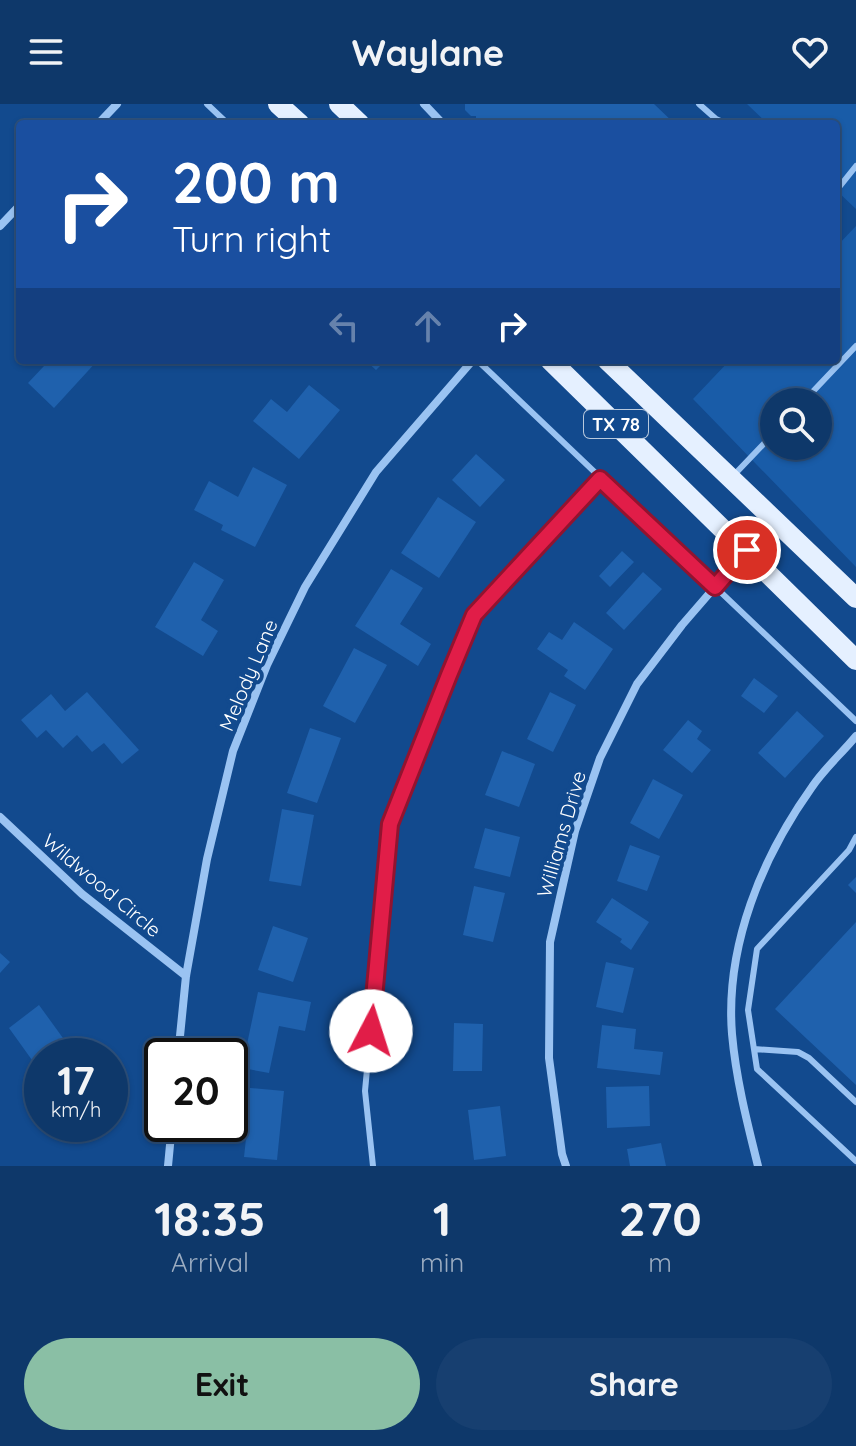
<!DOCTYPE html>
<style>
:root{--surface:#0e386a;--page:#173f70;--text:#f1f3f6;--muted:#9bacc1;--line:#2e527e;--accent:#8abfa5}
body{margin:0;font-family:Quicksand,sans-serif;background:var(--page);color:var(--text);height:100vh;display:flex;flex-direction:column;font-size:30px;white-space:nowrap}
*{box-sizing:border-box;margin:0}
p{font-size:26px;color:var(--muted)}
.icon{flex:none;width:44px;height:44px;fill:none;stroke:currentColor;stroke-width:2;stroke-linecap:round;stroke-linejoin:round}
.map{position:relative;height:1062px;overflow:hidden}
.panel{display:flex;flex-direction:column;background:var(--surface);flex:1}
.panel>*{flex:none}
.guide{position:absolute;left:16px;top:16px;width:824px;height:244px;border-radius:8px;box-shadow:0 2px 6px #0004,0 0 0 2px var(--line);background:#1a4fa0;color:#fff;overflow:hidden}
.tools{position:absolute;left:760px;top:284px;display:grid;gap:16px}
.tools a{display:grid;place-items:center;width:72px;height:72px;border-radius:50%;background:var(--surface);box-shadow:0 2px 6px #0004,0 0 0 2px var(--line);font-size:40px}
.speed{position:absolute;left:24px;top:934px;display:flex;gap:16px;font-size:40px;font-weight:700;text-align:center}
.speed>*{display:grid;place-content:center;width:104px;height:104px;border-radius:50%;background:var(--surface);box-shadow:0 2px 6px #0004,0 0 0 2px var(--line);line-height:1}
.speed small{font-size:20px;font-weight:400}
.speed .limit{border:4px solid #111;border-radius:12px;background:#fff;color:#111}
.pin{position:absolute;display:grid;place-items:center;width:68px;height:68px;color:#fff;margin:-34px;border:4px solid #fff;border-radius:50%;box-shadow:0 2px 8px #0007}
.me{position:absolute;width:88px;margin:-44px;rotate:5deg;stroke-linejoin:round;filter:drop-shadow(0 0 6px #0008)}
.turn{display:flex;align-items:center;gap:28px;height:168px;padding:0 24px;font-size:36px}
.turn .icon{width:104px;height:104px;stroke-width:2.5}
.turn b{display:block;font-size:56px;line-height:68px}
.lanes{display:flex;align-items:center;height:76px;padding:0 24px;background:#0003;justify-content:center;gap:40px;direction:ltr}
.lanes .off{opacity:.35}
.eta{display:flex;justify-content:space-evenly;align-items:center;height:136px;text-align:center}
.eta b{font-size:48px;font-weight:700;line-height:56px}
.button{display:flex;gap:16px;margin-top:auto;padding:16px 24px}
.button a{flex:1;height:92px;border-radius:48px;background:var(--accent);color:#111;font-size:32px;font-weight:700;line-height:92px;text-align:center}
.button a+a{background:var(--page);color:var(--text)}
header{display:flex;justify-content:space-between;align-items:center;height:104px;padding:0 24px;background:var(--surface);font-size:36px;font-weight:700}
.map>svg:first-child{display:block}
.green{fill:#195ca8;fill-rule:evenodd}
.building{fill:#1f61ad}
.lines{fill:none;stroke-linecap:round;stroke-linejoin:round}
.lane{stroke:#9ac3f2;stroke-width:6}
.street{stroke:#9ac3f2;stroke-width:8}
.primary{stroke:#e5f0ff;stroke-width:20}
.route-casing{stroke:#92132f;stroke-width:20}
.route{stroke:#e11d48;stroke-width:14}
.labels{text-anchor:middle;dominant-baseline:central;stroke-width:8;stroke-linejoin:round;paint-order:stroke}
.shield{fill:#124a8e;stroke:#b8c9dd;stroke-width:2}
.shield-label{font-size:18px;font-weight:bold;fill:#fff}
.street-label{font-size:20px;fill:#fff;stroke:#124a8e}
</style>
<header><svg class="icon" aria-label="menu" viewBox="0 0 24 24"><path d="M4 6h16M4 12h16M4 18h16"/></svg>Waylane<svg class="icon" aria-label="heart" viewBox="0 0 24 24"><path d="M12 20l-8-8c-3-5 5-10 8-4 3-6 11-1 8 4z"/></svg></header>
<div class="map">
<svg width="856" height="1062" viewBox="0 0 856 1062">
<rect width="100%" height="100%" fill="#124a8e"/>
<path class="green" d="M747,0H856V105L836,86V20H768Z
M856,122V463L693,295L730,256H836V143ZM774,298H818V342H774Z"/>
<path class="building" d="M465,0H654L675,20H529V16L476,18V12H471L465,6Z
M38,256H98L54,304L28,279L44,262Z
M365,256H386L376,266Z
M309,281L340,306L299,355L253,317L271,295L287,308Z
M476,350L505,376L480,403L452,376Z
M253,363L287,381L255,443L221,426L223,421L194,406L209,377L238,393Z
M438,393L476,418L439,474L401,449Z
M622,447L634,458L610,483L599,472Z
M194,458L224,476L201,516L218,527L203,552L155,523Z
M391,465L423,484L400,520L431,540L418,562L355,522Z
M643,468L662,485L624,526L606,509Z
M574,518L613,545L585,586L564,572L568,566L537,545L549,528L562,536Z
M354,544L387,561L355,619L323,602Z
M754,574L778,592L764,609L741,592Z
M87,588L139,646L122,660L104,639L92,648L77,631L63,644L46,626L37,634L21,616L51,590L65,607Z
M550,588L576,601L553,648L527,635Z
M797,607L824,632L785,674L758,649Z
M688,616L702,627L697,635L711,646L692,669L663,646Z
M310,624L341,634L317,699L287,689Z
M502,647L535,660L519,703L485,691Z
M653,675L683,691L659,735L630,719Z
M282,705L314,711L301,782L269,777Z
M485,724L520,733L510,773L474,764Z
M630,741L660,752L647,787L617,777Z
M856,773V789L848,781Z
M474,782L505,789L493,838L463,831Z
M612,794L649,818L631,846L620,838L622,835L596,818Z
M856,818V981L775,905Z
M273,822L308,834L293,878L258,866Z
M0,849L10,858L0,869Z
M606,858L634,864L623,909L596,903Z
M258,888L311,898L305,927L279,922L269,969L242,964Z
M39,901L76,952H42V970L9,924Z
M454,919L483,920L482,967H453Z
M602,921L636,925L634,945L663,948L660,971L597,964Z
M649,982L650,1022L607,1024L606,983Z
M240,983L284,987L277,1056L244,1053L249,1007L238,1005Z
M500,1002L506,1052L474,1056L468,1006Z
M661,1039L666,1062H630L627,1045Z"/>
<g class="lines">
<path class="lane" d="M207,0L228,20
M699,0L716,15L727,20
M836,87L856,62
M477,256L856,617
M691,256L693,258L695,256
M803,298L856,242
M733,372L774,329
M856,733L849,746L757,845L748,906L757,965L856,1057
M754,945L798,948L809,954L856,998
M373,1062L365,987L390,720L474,511L600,375"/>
<path class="street" d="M424,0L443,20
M98,20L117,0
M0,122L20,101
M0,713L82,790L186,872
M178,952L186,872L207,755L233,647L267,561L305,483L376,368L473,256
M168,1062L172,1020
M566,1062L562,1050L549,954L550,838L575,727L600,654L637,580L682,521L772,417
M758,1062C747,1018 736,975 732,930C725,842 762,753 812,683C824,665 842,649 856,632"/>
<path class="primary" d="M278,0L300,20
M339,0L360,20
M550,256L856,556
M607,256L856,494"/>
</g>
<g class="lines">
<g class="route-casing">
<path id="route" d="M371,927L390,720L449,571L474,511L600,375L715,483L747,446"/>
</g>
<use href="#route" class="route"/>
</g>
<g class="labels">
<rect class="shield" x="584" y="306" width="64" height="28" rx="6"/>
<g class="shield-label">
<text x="616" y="320">TX 78</text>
</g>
<g class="street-label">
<text transform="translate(248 571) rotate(-67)">Melody Lane</text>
<text transform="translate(561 730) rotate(-74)">Williams Drive</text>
<text transform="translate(102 781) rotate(40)">Wildwood Circle</text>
</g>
</g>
</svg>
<div class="tools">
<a><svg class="icon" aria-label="search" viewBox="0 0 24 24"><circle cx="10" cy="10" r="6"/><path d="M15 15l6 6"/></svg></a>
</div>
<div class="speed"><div>17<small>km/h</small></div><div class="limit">20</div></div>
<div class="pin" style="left:747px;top:446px;background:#d93025"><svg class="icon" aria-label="arrive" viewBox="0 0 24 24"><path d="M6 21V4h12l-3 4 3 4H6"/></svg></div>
<svg class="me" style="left:371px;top:927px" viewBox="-20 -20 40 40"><circle r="19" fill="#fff"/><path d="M0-13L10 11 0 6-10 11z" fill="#e11d48"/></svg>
<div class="guide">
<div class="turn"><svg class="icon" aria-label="right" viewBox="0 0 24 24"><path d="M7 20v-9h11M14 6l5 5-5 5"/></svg><div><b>200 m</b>Turn right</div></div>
<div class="lanes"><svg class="icon off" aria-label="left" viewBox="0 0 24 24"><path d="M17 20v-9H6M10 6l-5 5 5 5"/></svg><svg class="icon off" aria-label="ahead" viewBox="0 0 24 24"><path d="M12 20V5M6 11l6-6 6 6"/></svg><svg class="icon" aria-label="right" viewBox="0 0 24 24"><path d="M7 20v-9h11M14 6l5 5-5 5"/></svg></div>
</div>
</div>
<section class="panel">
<div class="eta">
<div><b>18:35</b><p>Arrival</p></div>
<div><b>1</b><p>min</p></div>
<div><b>270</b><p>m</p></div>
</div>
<div class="button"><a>Exit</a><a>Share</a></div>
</section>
